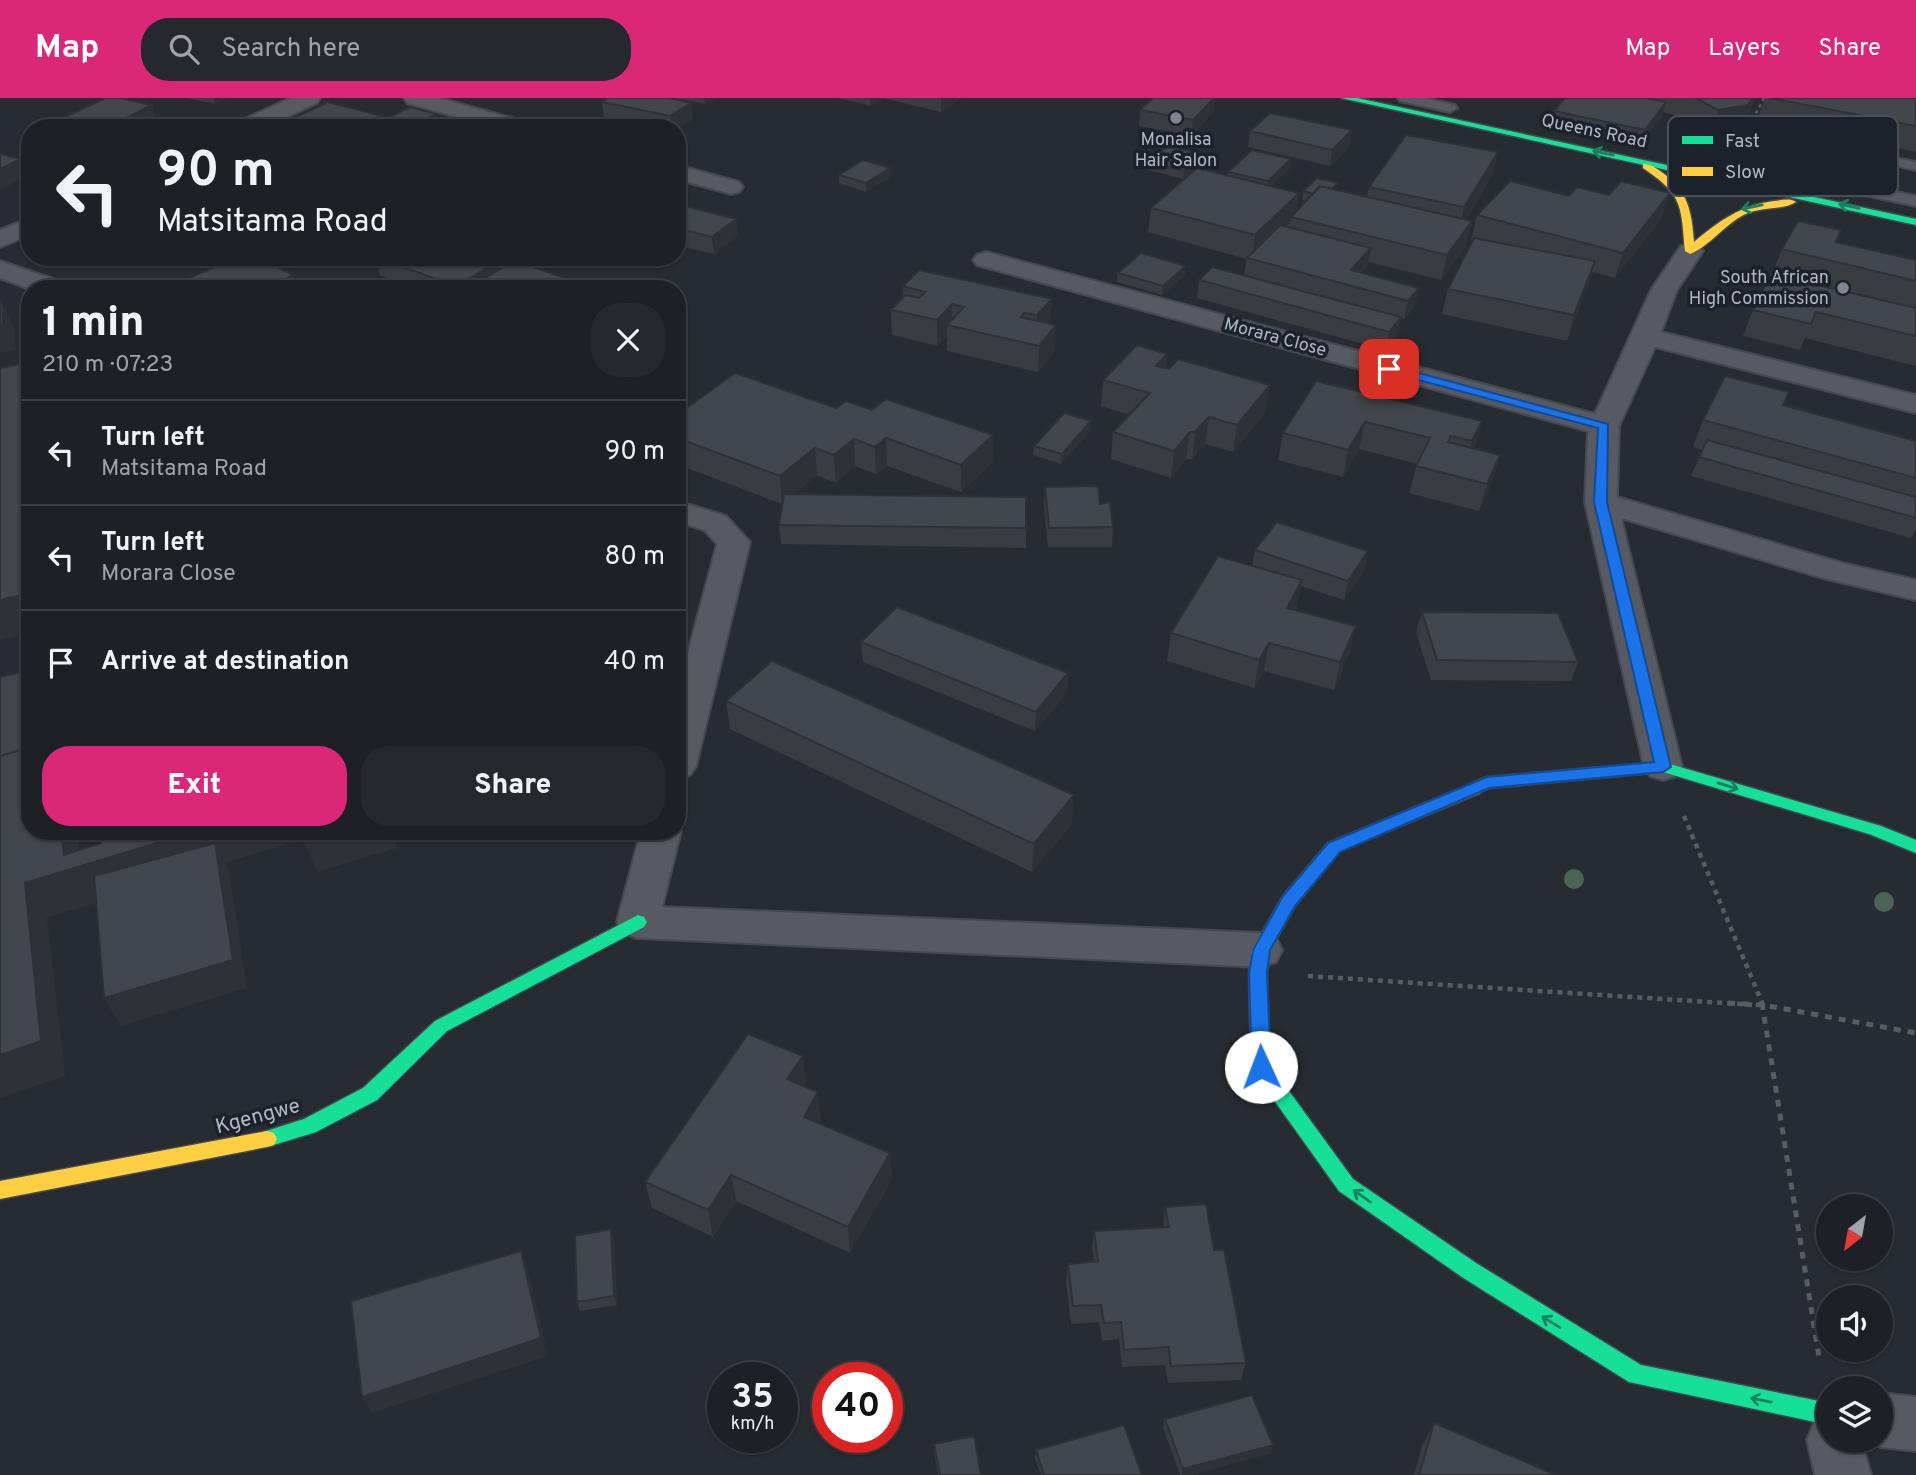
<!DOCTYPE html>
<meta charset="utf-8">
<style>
:root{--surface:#1d2126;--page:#25292e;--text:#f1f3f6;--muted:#a0a3a7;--line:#3b3e43;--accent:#db2777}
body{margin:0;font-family:Overpass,sans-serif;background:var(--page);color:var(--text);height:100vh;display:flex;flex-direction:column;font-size:26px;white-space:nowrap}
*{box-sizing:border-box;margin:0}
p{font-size:23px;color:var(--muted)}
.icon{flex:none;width:38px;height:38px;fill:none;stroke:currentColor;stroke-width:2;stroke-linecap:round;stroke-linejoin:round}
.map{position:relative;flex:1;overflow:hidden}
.panel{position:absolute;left:21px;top:182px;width:665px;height:560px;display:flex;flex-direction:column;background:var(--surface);border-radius:28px;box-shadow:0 2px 5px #0004,0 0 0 2px var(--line)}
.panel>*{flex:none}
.top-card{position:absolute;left:21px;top:21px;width:665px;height:147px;border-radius:28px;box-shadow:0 2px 5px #0004,0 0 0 2px var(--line);background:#1d2126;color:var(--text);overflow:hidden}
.needle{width:46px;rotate:211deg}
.tools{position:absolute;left:1816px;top:1096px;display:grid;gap:14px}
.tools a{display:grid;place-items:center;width:77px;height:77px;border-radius:50%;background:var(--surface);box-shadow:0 2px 5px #0004,0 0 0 2px var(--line);font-size:35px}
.speed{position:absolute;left:707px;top:1264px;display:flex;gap:14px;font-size:35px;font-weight:700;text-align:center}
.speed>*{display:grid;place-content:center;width:91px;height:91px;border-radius:50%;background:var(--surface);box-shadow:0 2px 5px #0004,0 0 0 2px var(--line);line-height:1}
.speed small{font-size:18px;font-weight:400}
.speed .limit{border:10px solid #d22;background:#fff;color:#111}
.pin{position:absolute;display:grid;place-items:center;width:60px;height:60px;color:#fff;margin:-30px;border-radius:14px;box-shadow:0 4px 10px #0006}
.me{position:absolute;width:77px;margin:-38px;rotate:358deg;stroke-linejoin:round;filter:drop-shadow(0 0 5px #0008)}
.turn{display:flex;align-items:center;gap:24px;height:147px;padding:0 21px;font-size:32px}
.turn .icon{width:91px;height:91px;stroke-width:2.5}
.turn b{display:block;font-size:49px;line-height:60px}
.round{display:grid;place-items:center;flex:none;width:74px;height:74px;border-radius:28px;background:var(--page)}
.summary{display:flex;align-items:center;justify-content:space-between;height:119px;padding:0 21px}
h1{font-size:42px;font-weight:800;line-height:52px}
.primary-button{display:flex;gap:14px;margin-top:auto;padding:14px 21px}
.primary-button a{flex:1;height:80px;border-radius:28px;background:var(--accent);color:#fff;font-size:28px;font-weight:800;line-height:80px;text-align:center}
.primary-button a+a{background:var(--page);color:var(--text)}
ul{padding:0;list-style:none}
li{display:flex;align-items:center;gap:21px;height:105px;padding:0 21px;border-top:2px solid var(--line)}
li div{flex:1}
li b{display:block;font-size:26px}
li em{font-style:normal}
header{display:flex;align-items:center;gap:42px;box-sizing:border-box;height:98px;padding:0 35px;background:var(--accent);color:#fff}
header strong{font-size:33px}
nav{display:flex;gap:38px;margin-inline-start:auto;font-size:24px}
.search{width:490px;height:63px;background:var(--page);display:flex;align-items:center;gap:18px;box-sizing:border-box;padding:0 24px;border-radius:28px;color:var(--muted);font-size:26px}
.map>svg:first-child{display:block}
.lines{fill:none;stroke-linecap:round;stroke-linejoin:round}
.lane-casing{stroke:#44484f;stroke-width:4}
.street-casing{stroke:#44484f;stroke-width:4}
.fast-casing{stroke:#44484f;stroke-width:3}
.slow-casing{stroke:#44484f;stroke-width:3}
.path-far2{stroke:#585d62;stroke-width:2.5;stroke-dasharray:3.5 3.5;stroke-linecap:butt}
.path-far1{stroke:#585d62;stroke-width:4.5;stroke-dasharray:5 5;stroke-linecap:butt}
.path{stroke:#585d62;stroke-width:5;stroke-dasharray:7 7;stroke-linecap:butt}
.lane{fill:#575a60;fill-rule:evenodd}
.street{fill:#575a60;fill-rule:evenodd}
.fast{fill:#16e098;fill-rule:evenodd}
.slow{fill:#ffcf43;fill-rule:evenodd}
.tree{fill:#4c6456}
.wall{fill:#393d42}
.shaded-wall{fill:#2e3236}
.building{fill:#42474d;stroke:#2e3236;stroke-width:2}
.oneway{stroke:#198162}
.route{fill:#1a73e8;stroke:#114b97;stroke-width:2}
.poi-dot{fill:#818790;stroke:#1c222b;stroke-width:2.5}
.labels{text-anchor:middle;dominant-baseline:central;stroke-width:7;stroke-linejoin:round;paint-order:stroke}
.far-street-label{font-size:18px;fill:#b1b8c3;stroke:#1c222b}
.far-poi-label{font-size:18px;fill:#b1b8c3;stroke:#1c222b}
.street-label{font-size:21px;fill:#b1b8c3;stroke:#1c222b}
.key{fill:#1c222b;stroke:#494f59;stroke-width:2}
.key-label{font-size:19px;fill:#b1b8c3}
</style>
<header>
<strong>Map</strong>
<div class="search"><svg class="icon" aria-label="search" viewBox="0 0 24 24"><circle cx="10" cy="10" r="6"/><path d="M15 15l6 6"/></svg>Search here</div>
<nav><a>Map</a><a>Layers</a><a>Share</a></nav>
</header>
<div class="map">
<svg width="1916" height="1377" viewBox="0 0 1916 1377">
<rect width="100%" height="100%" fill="#272c32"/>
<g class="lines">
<g class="lane-casing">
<path id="lane" d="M1398,0H1424L1455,7L1457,10L1450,14L1400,3Z
M1795,45L1829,47L1916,64V72C1886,66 1820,46 1792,55C1784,57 1781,63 1778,70L1916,98V108L1775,78L1768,93H1758L1755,90C1765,64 1766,52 1795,45Z"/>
</g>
<g class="street-casing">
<path id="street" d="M291,0H320L317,5L263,30H233L236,25Z
M404,0H439L529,25L532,30H495L407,5Z
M677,67L739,84L743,89L739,94L731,96L677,81Z
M30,120V137L0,149V132Z
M1690,145L1699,148L1703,153L1677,192L1661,234L1916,297V315L1655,249L1619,328L1617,399L1842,465L1916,482V502L1823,480L1621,420L1682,669L1676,678L1663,682L1650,678L1644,669L1585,404L1588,333L977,167L973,162L977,157L986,154L1595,316L1651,192L1681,148Z
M0,163L64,185L68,191H30L0,180Z
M677,403L726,418L750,444L696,668L690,677L677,681V596L717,446L704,432L677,423Z
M677,727L681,733L662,809L1261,835L1276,840L1282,852L1276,864L1261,869L638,840L623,835L617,824L641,733H677Z
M1881,1295L1916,1299V1353L1881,1349L1865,1342H1881Z
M1829,1317V1342H1861L1871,1377H1815L1807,1342L1815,1323Z"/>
</g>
<g class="fast-casing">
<path id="fast" d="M1341,0H1357L1916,121V127Z
M1663,664L1881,728L1916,742V755L1869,736L1663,674L1490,690L1474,697L1466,691L1468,687L1487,679Z
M638,817L644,819L647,824L644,829L447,933L377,1002L316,1034L267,1049L260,1047L257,1041L260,1035L304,1021L363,990L435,923Z
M1259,914L1265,916L1268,921L1270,967L1353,1081L1476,1165L1641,1267L1829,1305V1327L1629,1284L1462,1179L1339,1093L1254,974L1252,969L1250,921L1253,916Z"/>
</g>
<g class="slow-casing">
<path id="slow" d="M1643,66C1651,66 1656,70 1663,75C1688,93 1692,114 1694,144C1719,123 1741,107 1774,103C1782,102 1790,100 1796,104C1784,112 1763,109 1748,115C1726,124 1712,147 1690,156L1685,153C1681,107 1683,97 1643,70Z
M1474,685L1480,687L1482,691L1480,695L1340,753L1295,808L1270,852L1267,875L1268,921L1265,926L1259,928L1253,926L1250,921L1249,875L1252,852L1283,798L1328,745Z
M267,1033L274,1035L277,1041L274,1047L267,1049L0,1101V1083Z"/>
</g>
<path class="path-far2" d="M1764,0L1753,21L1764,29"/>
<path class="path-far1" d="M1684,718L1763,907
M1308,878L1755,907"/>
<path class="path" d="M1728,905L1763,907L1916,935
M1762,905L1819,1259"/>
<use href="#lane" class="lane"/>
<use href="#street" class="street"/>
<use href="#fast" class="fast"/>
<use href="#slow" class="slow"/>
</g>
<g class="tree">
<circle cx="1574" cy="781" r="10"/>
<circle cx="1884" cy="804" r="10"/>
</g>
<path class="wall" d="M188,0H226L215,6Z
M608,0H715L705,6L681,1L693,21L677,30H649L604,20L602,4Z
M838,0H883L871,8Z
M883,0H961L941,14Z
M1153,0H1215L1213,15L1191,38L1139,28L1140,12Z
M1565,0H1754L1750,13L1740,30L1710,35L1679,18L1663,14L1661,20L1640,49L1550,29L1554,13Z
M1765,0H1916V54L1757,22Z
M436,16L438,24L427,30H297L294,20L382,18L383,23L389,25L388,20Z
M63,20L158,23L145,30H67Z
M1250,33L1349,49L1330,68L1248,49Z
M1498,54L1492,78L1466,122V148L1441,182L1368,164L1367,168L1361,175L1415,208L1404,221L1400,220L1397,237L1385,252L1197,200L1199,182L1244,177L1247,161L1148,134L1151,110L1227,77L1228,74L1291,61L1290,70L1271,88L1299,95L1296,114L1306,103L1302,102L1303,93L1337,92L1367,99L1369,89Z
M1148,64L1202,65L1183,81L1148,72Z
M890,70V79L866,94L839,85V77Z
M1569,98L1662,120L1615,180L1592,174L1587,189L1567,243L1442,216L1448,191L1472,142H1471L1477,117Z
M677,106L736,121L738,138L714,156L683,149Z
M1836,144L1916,162V268L1805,240L1800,252L1743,238L1753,212L1772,176L1782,151Z
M648,159H669L664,163Z
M375,160L504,168L598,191H418L380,177Z
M1118,175L1185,177L1162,197L1117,184Z
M903,188L1052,201L1050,226L1055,253L1038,274L947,253V238L937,248L892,237L891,212L903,199Z
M1167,256L1166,270L1266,314L1233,354L1205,346L1192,361H1186L1171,380L1111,361L1113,334L1130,317L1101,308L1103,282Z
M735,275L993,364L961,394L887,368L876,376L855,368L836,385L817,377L794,396L1026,430V450L781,446L779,427L782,406L677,366V317Z
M1316,283L1482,323L1474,351L1500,357L1492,384L1479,413L1409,395L1417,366L1359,351L1343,379L1278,362L1283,335Z
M1783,307L1916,343V431L1911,440L1691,378L1702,352L1693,349L1703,322Z
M1091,332L1061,366L1033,357L1034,348Z
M1045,389L1100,406L1113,429L1112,449H1048L1044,408Z
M1255,452L1368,453L1364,473L1344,502L1301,488L1296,513L1356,528L1349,556L1334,592L1264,573L1254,590L1167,563L1171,535L1252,468Z
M1422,514L1578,564L1571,583L1431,582L1416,534Z
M861,544L1068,575L1067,595L1035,633L863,564Z
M726,603L1072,726L1032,774L730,631Z
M806,985L804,989L821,1022L819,1025L890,1055L892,1081L850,1155L736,1103L713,1139L652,1110L645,1084Z
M1165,1109L1214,1152L1246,1265L1241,1282L1168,1285L1165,1267L1122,1269L1119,1241L1102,1243L1099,1224L1071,1226L1066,1183L1068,1166L1094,1163L1092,1151L1094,1133L1163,1130Z
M614,1140L617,1207L580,1213L577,1204Z
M1165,1321L1271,1355L1191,1377H1180L1163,1329Z
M1434,1325L1556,1377H1414L1422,1348Z
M934,1346L981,1377H938L934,1354Z
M1036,1352L1142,1377H1041L1035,1361Z"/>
<path class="shaded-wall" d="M213,0H226L215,6Z
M704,0H715L705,6Z
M870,0H883L871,8Z
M941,0H961L941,14Z
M1214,0H1215L1213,15L1191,38L1193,22Z
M1752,0H1754L1750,13L1740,30L1710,35L1718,12Z
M1666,4L1661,20L1640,49L1645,32Z
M691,5L693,21L677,31V30H671L670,18Z
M152,7L158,23L145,30H107Z
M436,16L438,24L427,30H415V27Z
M1352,32L1349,49L1330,68L1332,52Z
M1498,54L1492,78L1459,133L1464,109Z
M1203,56L1202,65L1183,81L1184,73Z
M21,61L28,78L0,92V71Z
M1291,61L1290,70L1267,92L1268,83Z
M890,70V79L866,94V85Z
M1299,95L1295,119H1291L1290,124L1252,162L1255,137Z
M1670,95L1662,120L1615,180L1623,155Z
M736,121L738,138L714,156L712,139Z
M1472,123L1466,148L1441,182L1447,157Z
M681,131L683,149L677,153V134Z
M1371,150L1367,168L1350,188L1351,172Z
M503,161L506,178L470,188L471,191H456L455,188Z
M1595,163L1587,189L1567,243L1574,217Z
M1186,168L1185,177L1162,197L1163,188Z
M294,177L299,191H264Z
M1419,190L1415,208L1404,221L1408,203Z
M1052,201L1050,227L1036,243L1037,217Z
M2,203L14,229L16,252L0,255V226Z
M952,206V228L947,227V238L937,248V222Z
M1401,219L1397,237L1385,252L1389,234Z
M1056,227L1055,253L1038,274L1039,248Z
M1167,256L1164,282L1156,268Z
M26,265L30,274V333L29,331Z
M1270,287L1266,314L1233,354L1237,327Z
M1209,319L1205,346L1192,361L1195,334Z
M1091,323V332L1061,366L1062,356Z
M1482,323L1475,350L1465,370L1472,343Z
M1365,324L1359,351L1343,379L1348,352Z
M1190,334L1186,361L1171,380L1174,353Z
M993,337V364L961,394V367Z
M886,340L887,368L876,376L875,349Z
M854,341L855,368L836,385L834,357Z
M26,343H30V430Z
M815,350L817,377L782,406L780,378Z
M1500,357L1492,384L1479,413L1487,386Z
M1368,453L1364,473L1344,502L1348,483Z
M1302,482L1297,510L1282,538L1287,510Z
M30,495V535L0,542V502Z
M1356,528L1349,556L1334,592L1340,564Z
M1269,545L1264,573L1254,590L1259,562Z
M26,573L30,580V622Z
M1068,575L1067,595L1035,633L1036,614Z
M1074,697L1072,726L1032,774L1034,746Z
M61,733H77L81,768L196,733H392L397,750L317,774L303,741L225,765L229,773L247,890L121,928L104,900L219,767L47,820L65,978L0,1000V957L25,785L64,757Z
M803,958L806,985L791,1009L787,981Z
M818,994L821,1022L807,1046L804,1019Z
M890,1055L892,1081L850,1155L848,1129Z
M731,1077L736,1103L713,1139L708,1112Z
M611,1131L614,1140L617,1207L614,1198Z
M521,1153L528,1171L548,1258L372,1315L362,1299Z
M1273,1347L1271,1355L1191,1377H1182L1183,1371Z"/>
<path class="building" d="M105,0H120L152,7L107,30L63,20Z
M608,0H669L691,5L670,18L602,4Z
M1153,0H1214L1193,22L1140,12Z
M1565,0H1646L1666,4L1645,32L1554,13Z
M1696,0H1752L1748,7L1718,12Z
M1770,0H1916V28Z
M328,4L382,18L376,21L400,27L395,30H329L294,20Z
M410,9L436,16L415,27L388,20Z
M1270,15L1352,32L1332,52L1250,33Z
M1406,37L1498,54L1464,109L1369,89Z
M1168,48L1203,56L1184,73L1148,64Z
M1252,52L1291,61L1268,83L1228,74Z
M0,56L21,61L0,71Z
M863,62L890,70L866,85L839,77Z
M1197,70L1299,95L1255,137L1151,110Z
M1317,80L1338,85L1332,91L1320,88L1313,96L1303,93Z
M1510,83L1569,98L1577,89L1609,97L1621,83L1670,95L1623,155L1477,117Z
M1320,88L1472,123L1447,157L1291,119Z
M677,106L736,121L712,139L681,131L677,134Z
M1798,123L1841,132L1836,144L1916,162V183L1782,151Z
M1280,127L1371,150L1351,172L1419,190L1408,203L1247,160Z
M1474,140L1595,163L1574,217L1448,191Z
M1141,155L1186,168L1163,188L1118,175Z
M237,159H256L294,177L264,191H185L176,186Z
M376,159H498L503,161L455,188Z
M515,163L598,191H479L470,188Z
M1212,169L1401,219L1389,234L1199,182Z
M919,172L1052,201L1037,217L1024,215L1021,219L1056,227L1039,248L947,227L964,209L952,206L937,222L891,212L905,197L919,200L925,194L903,188Z
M1771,176L1916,210V238L1816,214L1811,226L1753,212Z
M0,203H2L3,226H0Z
M1137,247L1167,256L1156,268L1169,271L1178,261L1270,287L1237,327L1209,319L1195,334H1190L1174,353L1113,334L1150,295L1103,282Z
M26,265L29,331H30V343H26L30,430V495L0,502V270Z
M735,275L836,310L846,303L872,312L886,301L993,337L961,367L886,340L875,349L854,341L834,357L815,350L780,378L677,340V317Z
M1725,278L1789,294L1783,307L1916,343V380L1703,322Z
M1316,283L1482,323L1472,343L1451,338L1448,344L1500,357L1487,386L1416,368L1430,340L1365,324L1348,352L1283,335Z
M1064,315L1091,323L1062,356L1034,348Z
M1707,342L1916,399V420L1699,359Z
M1098,388L1100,406L1110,404L1113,429L1049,430L1045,389Z
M784,396L1026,399V430L779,427Z
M1277,424L1368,453L1348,483L1255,452Z
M1218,458L1302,482L1287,510L1356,528L1340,564L1269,545L1259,562L1171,535Z
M897,509L1068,575L1036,614L861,544Z
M1422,514L1558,515L1578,564L1437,562Z
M772,563L1074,697L1034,746L726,603Z
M26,573L30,622V649L0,658V579Z
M30,649V733H61L64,757L101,745V733H196L25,785L41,943L0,957V658Z
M301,733H320L302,739Z
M215,745L233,862L104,900L94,778Z
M748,936L803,958L787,981L818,994L804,1019L890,1055L848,1129L731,1077L708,1112L645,1084Z
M1206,1106L1214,1152H1224L1246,1265L1171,1268L1169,1249L1124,1252L1121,1224L1104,1225L1101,1207L1073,1208L1068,1166L1098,1163L1094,1133L1169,1129L1165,1109Z
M611,1131L614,1198L577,1204L575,1138Z
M521,1153L541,1240L362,1299L351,1203Z
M1252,1297L1273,1347L1183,1371L1165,1321Z
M1434,1325L1556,1377H1419Z
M1124,1327L1142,1377H1044L1036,1352Z
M974,1338L981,1377H940L934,1346Z"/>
<defs><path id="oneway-shaft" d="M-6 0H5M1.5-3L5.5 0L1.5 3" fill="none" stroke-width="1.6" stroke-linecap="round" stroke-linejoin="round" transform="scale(1.75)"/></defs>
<g class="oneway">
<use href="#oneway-shaft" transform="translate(1603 55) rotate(-168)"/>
<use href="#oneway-shaft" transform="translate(1849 108) rotate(-167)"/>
<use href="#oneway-shaft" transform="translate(1752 109) rotate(168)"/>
<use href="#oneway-shaft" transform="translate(1728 688) rotate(17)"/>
<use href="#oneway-shaft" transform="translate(1362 1098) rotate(-145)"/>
<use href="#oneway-shaft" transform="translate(1551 1224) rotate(-148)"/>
<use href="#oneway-shaft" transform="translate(1761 1302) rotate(-169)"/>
</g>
<path class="route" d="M1389,267L1608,326L1607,404L1671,669L1663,674L1489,690L1340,754L1295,808L1270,852L1267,875L1271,969L1268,974L1261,976L1255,974L1252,969L1249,875L1253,852L1283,798L1328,745L1487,679L1654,664L1594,404L1598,330L1385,273L1383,271Z"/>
<g class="poi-dot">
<circle cx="1176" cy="20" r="7"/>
<circle cx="1843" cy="190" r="7"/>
</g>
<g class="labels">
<g class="far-street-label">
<text transform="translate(1594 34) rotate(12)">Queens Road</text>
<text transform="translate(1275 240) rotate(15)">Morara Close</text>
</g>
<g class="far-poi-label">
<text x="1176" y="42">Monalisa<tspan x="1176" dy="21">Hair Salon</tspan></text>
<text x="1829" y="180" text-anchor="end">South African<tspan x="1829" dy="21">High Commission</tspan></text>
</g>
<g class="street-label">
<text transform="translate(258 1019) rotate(-15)">Kgengwe</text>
</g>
</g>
<rect x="1668" y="18" width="230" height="80" rx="10" class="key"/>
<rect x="1682" y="38" width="31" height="8" fill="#16e098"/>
<rect x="1682" y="69" width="31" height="9" fill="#ffcf43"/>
<g class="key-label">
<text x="1725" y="49">Fast</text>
<text x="1725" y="80">Slow</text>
</g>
</svg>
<div class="tools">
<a><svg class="needle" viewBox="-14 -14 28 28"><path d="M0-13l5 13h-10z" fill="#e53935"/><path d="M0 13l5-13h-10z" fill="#a0a3a7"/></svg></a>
<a><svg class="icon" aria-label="sound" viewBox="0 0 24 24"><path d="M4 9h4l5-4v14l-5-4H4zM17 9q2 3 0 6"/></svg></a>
<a><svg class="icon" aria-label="layers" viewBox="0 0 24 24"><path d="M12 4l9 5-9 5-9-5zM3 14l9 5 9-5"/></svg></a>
</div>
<div class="speed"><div>35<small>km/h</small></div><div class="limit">40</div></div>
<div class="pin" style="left:1389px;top:271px;background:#d93025"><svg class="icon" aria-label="arrive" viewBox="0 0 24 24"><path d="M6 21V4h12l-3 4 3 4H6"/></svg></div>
<svg class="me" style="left:1261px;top:969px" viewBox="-20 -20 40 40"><circle r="19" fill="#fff"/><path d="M0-13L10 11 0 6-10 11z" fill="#1a73e8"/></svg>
<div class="top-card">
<div class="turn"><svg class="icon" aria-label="left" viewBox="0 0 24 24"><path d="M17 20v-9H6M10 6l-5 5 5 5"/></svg><div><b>90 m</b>Matsitama Road</div></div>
</div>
<section class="panel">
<div class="summary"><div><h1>1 min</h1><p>210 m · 07:23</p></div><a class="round"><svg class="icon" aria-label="close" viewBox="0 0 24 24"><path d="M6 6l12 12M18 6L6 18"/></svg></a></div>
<ul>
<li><svg class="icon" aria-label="left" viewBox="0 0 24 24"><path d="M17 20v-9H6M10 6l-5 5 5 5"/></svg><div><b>Turn left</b><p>Matsitama Road</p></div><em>90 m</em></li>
<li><svg class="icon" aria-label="left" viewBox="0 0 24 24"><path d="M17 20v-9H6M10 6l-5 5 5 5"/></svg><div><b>Turn left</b><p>Morara Close</p></div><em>80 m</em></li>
<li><svg class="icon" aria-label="arrive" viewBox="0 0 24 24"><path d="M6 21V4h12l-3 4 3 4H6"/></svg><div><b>Arrive at destination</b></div><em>40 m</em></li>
</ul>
<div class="primary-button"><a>Exit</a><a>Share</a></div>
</section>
</div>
